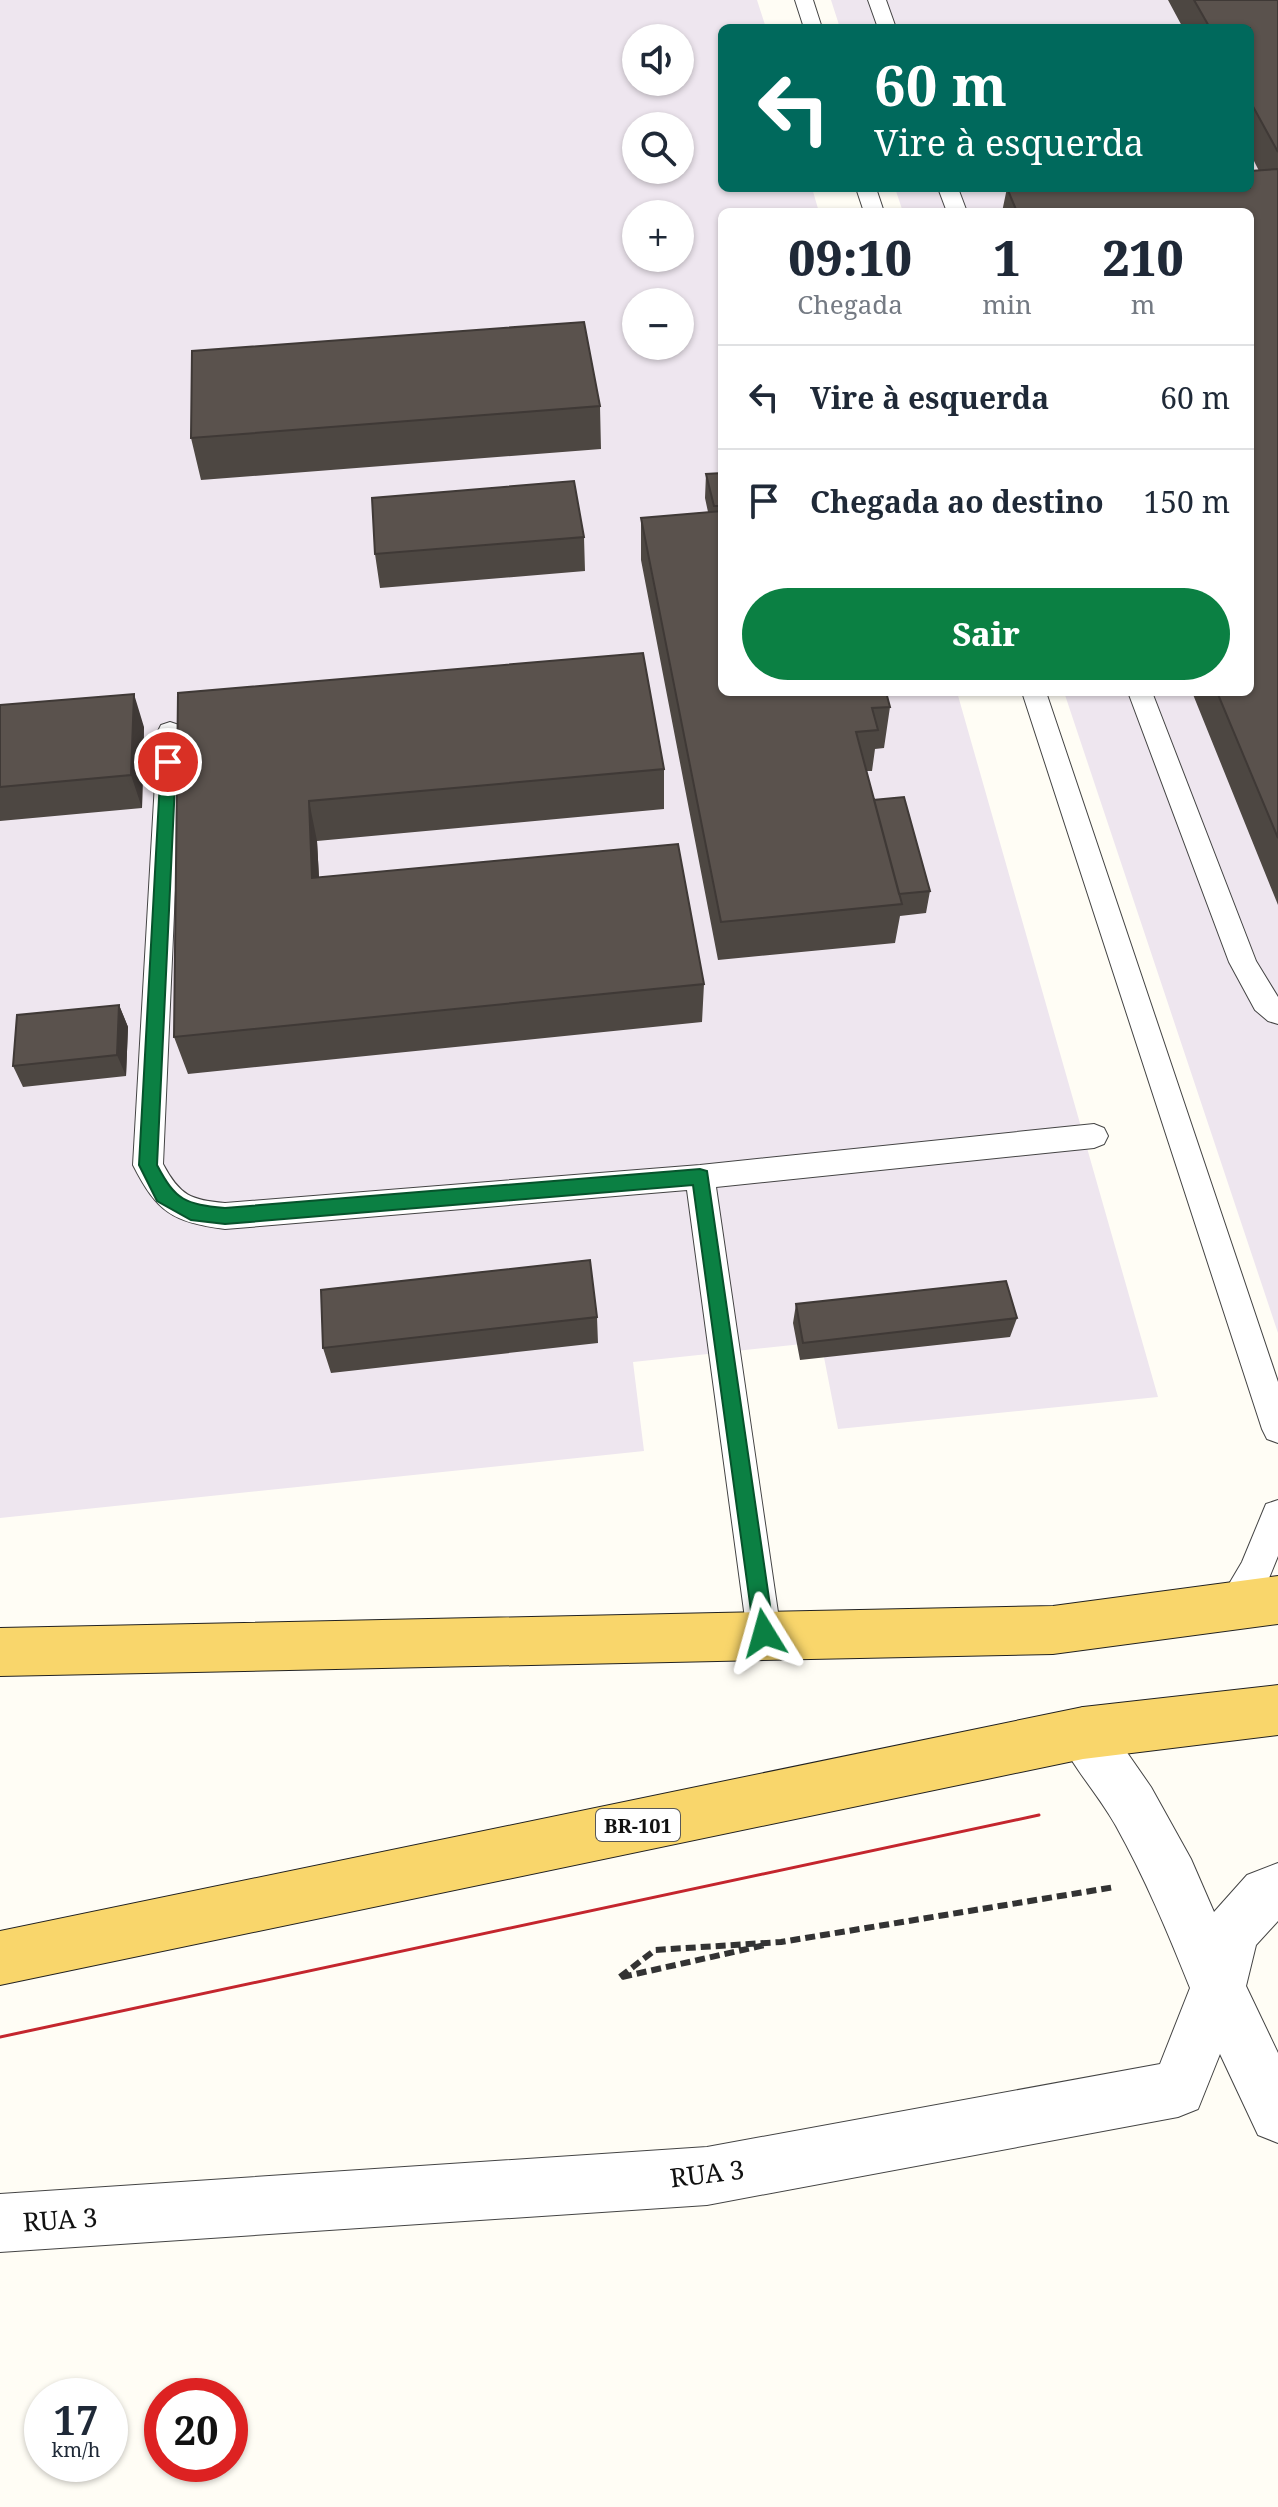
<!DOCTYPE html>
<html lang="pt">
<meta charset="utf-8">
<style>
:root{--surface:#fff;--page:#f2f2f3;--text:#1f2937;--muted:#747a83;--line:#e0e1e3;--accent:#0b8043}
body{margin:0;font-family:"Noto Serif",serif;background:var(--page);color:var(--text);height:100vh;display:flex;flex-direction:column;font-size:30px;white-space:nowrap}
*{box-sizing:border-box;margin:0}
p{font-size:26px;color:var(--muted)}
.icon{flex:none;width:44px;height:44px;fill:none;stroke:currentColor;stroke-width:2;stroke-linecap:round;stroke-linejoin:round}
.map{position:relative;flex:1;overflow:hidden}
.sheet{position:absolute;left:718px;top:208px;width:536px;height:488px;display:flex;flex-direction:column;background:var(--surface);border-radius:12px;box-shadow:0 2px 6px #0004}
.sheet>*{flex:none}
.hud{position:absolute;left:718px;top:24px;width:536px;height:168px;border-radius:12px;box-shadow:0 2px 6px #0004;background:#00695c;color:#fff;overflow:hidden}
.tools{position:absolute;left:622px;top:24px;display:grid;gap:16px}
.tools a{display:grid;place-items:center;width:72px;height:72px;border-radius:50%;background:var(--surface);box-shadow:0 2px 6px #0004;font-size:40px}
.speed{position:absolute;left:24px;top:2378px;display:flex;gap:16px;font-size:40px;font-weight:700;text-align:center}
.speed>*{display:grid;place-content:center;width:104px;height:104px;border-radius:50%;background:var(--surface);box-shadow:0 2px 6px #0004;line-height:1}
.speed small{font-size:20px;font-weight:400}
.speed .limit{border:12px solid #d22;background:#fff;color:#111}
.pin{position:absolute;display:grid;place-items:center;width:68px;height:68px;color:#fff;margin:-34px;border:4px solid #fff;border-radius:50%;box-shadow:0 2px 8px #0007}
.me{position:absolute;width:88px;margin:-44px;rotate:352deg;stroke-linejoin:round;filter:drop-shadow(0 0 6px #0008)}
.turn{display:flex;align-items:center;gap:28px;height:168px;padding:0 24px;font-size:36px}
.turn .icon{width:104px;height:104px;stroke-width:2.5}
.turn b{display:block;font-size:56px;line-height:68px}
.eta{display:flex;justify-content:space-evenly;align-items:center;height:136px;text-align:center}
.eta b{font-size:48px;font-weight:800;line-height:56px}
.button{display:flex;gap:16px;margin-top:auto;padding:16px 24px}
.button a{flex:1;height:92px;border-radius:48px;background:var(--accent);color:#fff;font-size:32px;font-weight:800;line-height:92px;text-align:center}
ul{padding:0;list-style:none}
li{display:flex;align-items:center;gap:24px;height:104px;padding:0 24px;border-top:2px solid var(--line)}
li div{flex:1}
li b{display:block;font-size:30px}
li em{font-style:normal}
.map>svg:first-child{display:block}
.industrial{fill:#eee6ef;fill-rule:evenodd}
.lines{fill:none;stroke-linecap:round;stroke-linejoin:round}
.service-casing{stroke:#444;stroke-width:2}
.minor-casing{stroke:#444;stroke-width:2}
.primary-casing{stroke:#222;stroke-width:2}
.path{stroke:#333;stroke-width:6;stroke-dasharray:10 5;stroke-linecap:butt}
.service{fill:#fff;fill-rule:evenodd}
.minor{fill:#fff;fill-rule:evenodd}
.primary{fill:#f9d66b;fill-rule:evenodd}
.tram{stroke:#c4262e;stroke-width:3}
.wall{fill:#4d4742}
.shaded-wall{fill:#3f3936}
.building{fill:#5a524d;stroke:#3f3936;stroke-width:2}
.route{fill:#0b8043;stroke:#07532c;stroke-width:2}
.labels{text-anchor:middle;dominant-baseline:central;stroke-width:8;stroke-linejoin:round;paint-order:stroke}
.shield{fill:#fff;stroke:#585858;stroke-width:2}
.shield-label{font-size:20px;font-weight:bold;fill:#111}
.near-street-label{font-size:26px;fill:#111;stroke:#fff}
</style>
<div class="map">
<svg width="1278" height="2507" viewBox="0 0 1278 2507">
<rect width="100%" height="100%" fill="#fffdf5"/>
<path class="industrial" d="M0,0H757L766,28H722V188H812L819,212H722V692H957L1158,1397L838,1429L821,1342L633,1362L644,1451L0,1518ZM636,38H680V82H636ZM636,126H680V170H636ZM636,214H680V258H636ZM636,302H680V346H636Z
M831,0H1278V1333L1064,692H1250V212H903L895,188H1250V28H840Z"/>
<g class="lines">
<g class="service-casing">
<path id="service" d="M795,0H813L822,28H804Z
M868,0H886L896,28H878Z
M856,188H876L884,212H864Z
M938,188H958L967,212H947Z
M1022,692H1046L1278,1382V1443L1267,1439L1262,1429Z
M1128,692H1152L1256,961L1278,997V1024L1268,1021L1255,1010L1229,962Z
M170,722L179,725L182,731L163,1164C180,1196 191,1200 225,1203L700,1165L1094,1124L1104,1128L1108,1136L1104,1144L1094,1148L716,1187L781,1633L776,1645L764,1649L752,1645L747,1633L687,1190L225,1229C172,1222 157,1212 133,1165L158,731L161,725Z
M1278,1500V1556L1267,1583L1245,1617L1233,1622L1221,1617L1216,1606L1242,1562L1266,1504Z"/>
</g>
<g class="minor-casing">
<path id="minor" d="M1083,1707L1101,1715L1151,1787L1191,1859L1214,1912L1247,1875L1278,1863V1921L1256,1945L1246,1986L1278,2053V2143L1258,2135L1220,2054L1198,2109L1178,2117L707,2205L0,2252V2194L707,2147L1160,2064L1190,1988C1168,1933 1145,1878 1116,1826C1098,1794 1072,1767 1057,1733L1065,1715Z"/>
</g>
<g class="primary-casing">
<path id="primary" d="M1278,1576V1624L1053,1654L0,1676V1628L1053,1606Z
M1278,1685V1735L1083,1759L0,1985V1931L1083,1707Z"/>
</g>
<path class="path" d="M620,1977L655,1950L781,1942L1115,1887
M622,1977L765,1945"/>
<use href="#service" class="service"/>
<use href="#minor" class="minor"/>
<use href="#primary" class="primary"/>
<path class="tram" d="M0,2037L1039,1815"/>
</g>
<path class="wall" d="M1168,0H1278V905L1192,692H1250V212H1002L1007,188L1259,171L1250,153V28H1183Z
M600,406L601,449L201,480L191,438Z
M722,473V692L890,707L884,748L875,749L872,771H866L874,800L930,891L926,913L900,916L895,943L718,960L641,560V518L708,512L705,498L706,474Z
M584,537L585,571L380,588L375,554Z
M178,693L664,769V809L317,841L319,877L704,984L702,1022L188,1074L174,1037Z
M0,705L144,727L142,808L0,821Z
M119,1005L128,1027L126,1076L23,1087L13,1066Z
M796,1304L1017,1318L1010,1337L800,1360L793,1323Z
M597,1317L598,1343L331,1373L323,1348Z"/>
<path class="shaded-wall" d="M134,694L144,727L142,808L131,775Z
M309,801L317,841L321,917L312,878Z
M119,1005L128,1027L126,1076L117,1055Z"/>
<path class="building" d="M1194,0H1278V152L1250,101V28H1210Z
M1278,169V838L1217,692H1250V212H1017L1007,188H1250V171Z
M584,322L600,406L191,438L192,351Z
M722,473V506H714L706,474Z
M574,481L584,537L375,554L372,498Z
M722,511V692H886L890,707L872,708L878,730L856,732L902,904L721,922L641,518Z
M643,653L664,769L309,801L312,878L678,844L704,984L174,1037L178,693Z
M134,694L131,775L0,787V705Z
M904,797L930,891L899,894L874,800Z
M119,1005L117,1055L13,1066L17,1015Z
M590,1260L597,1317L323,1348L321,1290Z
M1006,1281L1017,1318L803,1343L796,1304Z"/>
<path class="route" d="M168,757L176,762L157,1165C176,1201 185,1204 225,1208L700,1169L707,1171L774,1633L771,1640L764,1643L757,1640L754,1633L693,1185L225,1224L191,1220L157,1201L139,1165L161,762Z"/>
<g class="labels">
<rect class="shield" x="596" y="1809" width="84" height="32" rx="6"/>
<g class="shield-label">
<text x="638" y="1825">BR-101</text>
</g>
<g class="near-street-label">
<text transform="translate(707 2173) rotate(-7)">RUA 3</text>
<text transform="translate(60 2219) rotate(-4)">RUA 3</text>
</g>
</g>
</svg>
<div class="tools">
<a><svg class="icon" aria-label="sound" viewBox="0 0 24 24"><path d="M4 9h4l5-4v14l-5-4H4zM17 9q2 3 0 6"/></svg></a>
<a><svg class="icon" aria-label="search" viewBox="0 0 24 24"><circle cx="10" cy="10" r="6"/><path d="M15 15l6 6"/></svg></a>
<a>+</a>
<a>−</a>
</div>
<div class="speed"><div>17<small>km/h</small></div><div class="limit">20</div></div>
<div class="pin" style="left:168px;top:762px;background:#d93025"><svg class="icon" aria-label="arrive" viewBox="0 0 24 24"><path d="M6 21V4h12l-3 4 3 4H6"/></svg></div>
<svg class="me" style="left:764px;top:1633px" viewBox="-20 -20 40 40"><path d="M0-17L14 15 0 8-14 15z" fill="#0b8043" stroke="#fff" stroke-width="4"/></svg>
<div class="hud">
<div class="turn"><svg class="icon" aria-label="left" viewBox="0 0 24 24"><path d="M17 20v-9H6M10 6l-5 5 5 5"/></svg><div><b>60 m</b>Vire à esquerda</div></div>
</div>
<section class="sheet">
<div class="eta">
<div><b>09:10</b><p>Chegada</p></div>
<div><b>1</b><p>min</p></div>
<div><b>210</b><p>m</p></div>
</div>
<ul>
<li><svg class="icon" aria-label="left" viewBox="0 0 24 24"><path d="M17 20v-9H6M10 6l-5 5 5 5"/></svg><div><b>Vire à esquerda</b></div><em>60 m</em></li>
<li><svg class="icon" aria-label="arrive" viewBox="0 0 24 24"><path d="M6 21V4h12l-3 4 3 4H6"/></svg><div><b>Chegada ao destino</b></div><em>150 m</em></li>
</ul>
<div class="button"><a>Sair</a></div>
</section>
</div>
